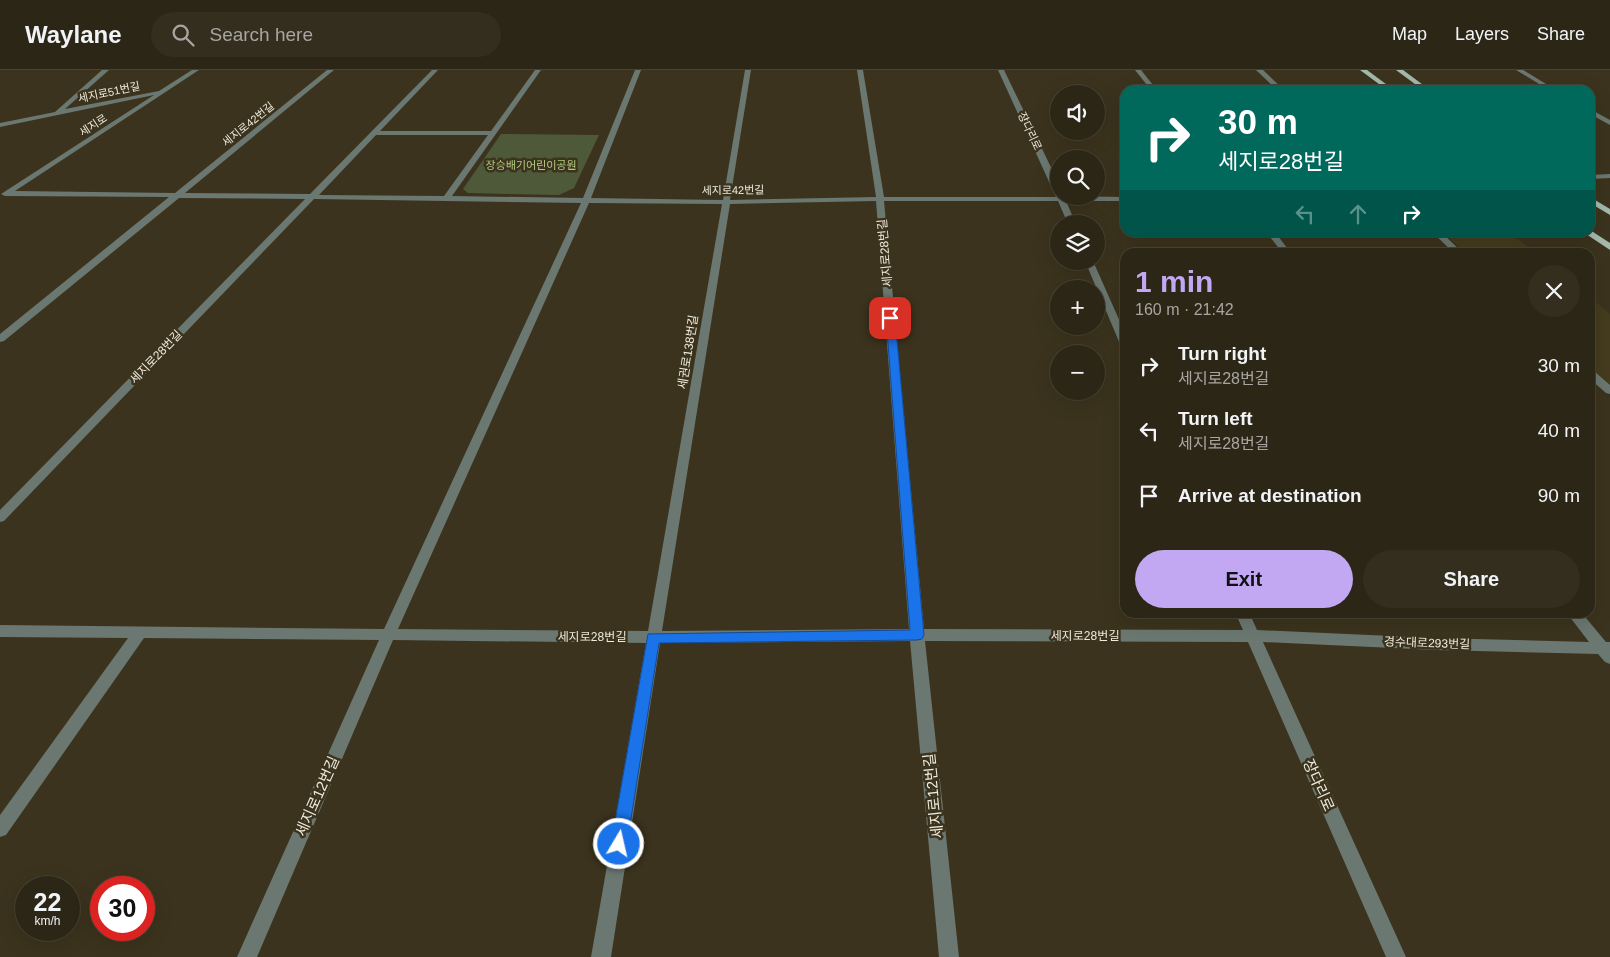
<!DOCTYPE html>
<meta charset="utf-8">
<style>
:root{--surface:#2c2616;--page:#342e1f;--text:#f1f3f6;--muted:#a6a5a1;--line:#484335;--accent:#c2a7f2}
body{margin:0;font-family:Arial,"Noto Sans KR",sans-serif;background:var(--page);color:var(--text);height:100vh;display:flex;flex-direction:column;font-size:19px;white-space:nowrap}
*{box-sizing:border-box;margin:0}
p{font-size:16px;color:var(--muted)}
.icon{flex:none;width:28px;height:28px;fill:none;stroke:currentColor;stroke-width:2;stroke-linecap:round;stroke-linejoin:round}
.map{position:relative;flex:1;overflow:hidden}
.side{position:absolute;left:1120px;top:178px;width:475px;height:370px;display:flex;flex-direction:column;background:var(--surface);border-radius:15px;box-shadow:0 5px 20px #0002,0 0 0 1px var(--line)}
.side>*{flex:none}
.banner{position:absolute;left:1120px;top:15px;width:475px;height:152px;border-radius:15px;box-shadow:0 5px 20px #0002,0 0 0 1px var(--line);background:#00695c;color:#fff;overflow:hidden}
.fabs{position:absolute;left:1050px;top:15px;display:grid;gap:10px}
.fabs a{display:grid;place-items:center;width:55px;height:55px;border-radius:50%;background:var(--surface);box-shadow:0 5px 20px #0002,0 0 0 1px var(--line);font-size:25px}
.speed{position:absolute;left:15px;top:806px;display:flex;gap:10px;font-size:25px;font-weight:700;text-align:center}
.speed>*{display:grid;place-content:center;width:65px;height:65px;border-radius:50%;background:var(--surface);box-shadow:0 5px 20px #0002,0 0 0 1px var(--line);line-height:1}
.speed small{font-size:12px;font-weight:400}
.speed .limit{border:8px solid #d22;background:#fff;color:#111}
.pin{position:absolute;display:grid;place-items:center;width:42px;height:42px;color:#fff;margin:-21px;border-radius:10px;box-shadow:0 2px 8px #0006}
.me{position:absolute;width:55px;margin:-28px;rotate:9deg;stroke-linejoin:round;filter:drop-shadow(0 0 4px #0008)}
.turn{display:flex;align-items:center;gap:18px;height:105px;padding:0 15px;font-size:22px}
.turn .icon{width:65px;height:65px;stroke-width:2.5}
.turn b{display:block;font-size:35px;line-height:42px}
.lanes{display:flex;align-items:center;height:48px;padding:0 15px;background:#0003;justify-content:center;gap:25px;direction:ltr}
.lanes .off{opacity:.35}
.round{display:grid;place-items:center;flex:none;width:52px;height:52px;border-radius:26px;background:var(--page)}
.summary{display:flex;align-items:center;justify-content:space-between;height:85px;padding:0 15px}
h1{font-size:30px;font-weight:700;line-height:38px;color:var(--accent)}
.cta{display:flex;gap:10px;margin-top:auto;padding:10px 15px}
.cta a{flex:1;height:58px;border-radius:30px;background:var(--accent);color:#111;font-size:20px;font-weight:700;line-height:58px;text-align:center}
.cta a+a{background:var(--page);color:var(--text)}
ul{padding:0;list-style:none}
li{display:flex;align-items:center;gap:15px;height:65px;padding:0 15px}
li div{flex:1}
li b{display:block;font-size:19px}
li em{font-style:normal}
header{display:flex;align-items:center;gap:30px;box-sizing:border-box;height:70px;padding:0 25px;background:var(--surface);border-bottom:1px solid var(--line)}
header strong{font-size:24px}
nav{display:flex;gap:28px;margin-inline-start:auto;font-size:18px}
.search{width:350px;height:45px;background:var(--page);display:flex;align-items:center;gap:12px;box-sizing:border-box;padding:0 18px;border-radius:28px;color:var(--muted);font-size:19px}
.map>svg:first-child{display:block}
.built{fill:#453b1e}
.green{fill:#4e5939}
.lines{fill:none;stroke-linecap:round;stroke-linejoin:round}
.minor{fill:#6b7771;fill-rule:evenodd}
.major{fill:#a2b9ac;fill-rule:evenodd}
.route{fill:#1a73e8;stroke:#114b97}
.labels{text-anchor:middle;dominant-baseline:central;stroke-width:5;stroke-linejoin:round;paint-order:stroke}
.far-street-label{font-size:11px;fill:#efebdd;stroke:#3b331d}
.far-park-label{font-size:11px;fill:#b3cb83;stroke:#3b331d}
.street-label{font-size:12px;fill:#efebdd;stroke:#3b331d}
.near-street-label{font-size:15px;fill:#efebdd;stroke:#3b331d}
</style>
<header>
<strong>Waylane</strong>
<div class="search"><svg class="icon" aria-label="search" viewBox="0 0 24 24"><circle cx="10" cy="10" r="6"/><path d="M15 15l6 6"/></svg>Search here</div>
<nav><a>Map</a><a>Layers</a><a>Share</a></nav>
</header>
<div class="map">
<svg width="1610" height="887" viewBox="0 0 1610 887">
<rect width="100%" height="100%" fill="#3b331d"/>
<path class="built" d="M1443,163H1509L1535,182H1465Z
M1590,227L1610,244V315L1590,297Z"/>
<path class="green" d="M501,64L599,65L574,118L559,125L468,123L463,119Z"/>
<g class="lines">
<path class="minor" d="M102,0H109L65,39L159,21L192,0H199L15,121L175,123L327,0H334L185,123L310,124L432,0H438L380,61H491L535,0H541L452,126L583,128L635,0H641L591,128L723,130L745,0H751L730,130L876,127L857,0H863L884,127H1056L998,0H1004L1059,114V126L1125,127V131H1066L1076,154H1068L1058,131H884L924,559L1243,560L1235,542H1249L1257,560L1436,568L1589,572L1566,542H1581L1606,572H1610V594L1605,592L1598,584L1436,580L1263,572L1406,887H1386L1248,572L925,571L959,887H939L910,571L660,573L611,887H591L646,573L393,570L257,887H237L379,570L144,568L6,765L0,767V745L128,568L0,567V555L384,559L581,133L314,129L4,451L0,452V440L305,129L179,128L4,271L0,272V264L169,127L5,126L1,124L154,25L0,57V53L55,42ZM376,65H488L444,126L319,125ZM876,131L909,559L662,561L730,134ZM589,133L722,134L648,561L398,559Z
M1135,0H1141L1157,20H1151Z
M1256,0H1263L1284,20H1277Z
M1516,0H1523L1556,20H1549Z
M1590,39L1610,50V55L1590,44Z
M1610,104V108L1590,109V105Z
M1266,162H1275L1290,182H1282Z
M1432,162H1441L1462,182H1453Z
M1085,191H1093L1125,263V277L1120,274Z
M1590,300L1594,301L1610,315V324L1606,323L1590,309Z"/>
<path class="major" d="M1360,0H1367L1394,20H1387Z
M1396,0H1403L1430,20H1423Z
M1590,127L1610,139V145L1590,133Z
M1590,160L1610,173V180L1586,164L1585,162H1590Z"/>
</g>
<path class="route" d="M890,245L895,248L924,565L922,569L917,570L659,573L627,774L625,780L619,782L614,780L611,774L648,564L910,560L886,248Z"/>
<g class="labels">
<g class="far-street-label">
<text transform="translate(109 22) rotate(-12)">세지로51번길</text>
<text transform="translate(248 54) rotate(-39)">세지로42번길</text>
<text transform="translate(93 55) rotate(-33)">세지로</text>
<text transform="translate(1030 61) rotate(65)">장다리로</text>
<text transform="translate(733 120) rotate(-1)">세지로42번길</text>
</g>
<g class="far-park-label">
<text x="531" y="95">장승배기어린이공원</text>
</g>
<g class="street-label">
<text transform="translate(885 183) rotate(-95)">세지로28번길</text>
<text transform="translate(688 282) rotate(-81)">세권로138번길</text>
<text transform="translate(156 287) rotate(-46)">세지로28번길</text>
<text x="1085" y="566">세지로28번길</text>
<text x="592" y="567">세지로28번길</text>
<text transform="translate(1427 573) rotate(2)">경수대로293번길</text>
</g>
<g class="near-street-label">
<text transform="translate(1319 715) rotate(66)">장다리로</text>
<text transform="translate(317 726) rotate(-66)">세지로12번길</text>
<text transform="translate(933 726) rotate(-96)">세지로12번길</text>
</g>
</g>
</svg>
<div class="fabs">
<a><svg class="icon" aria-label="sound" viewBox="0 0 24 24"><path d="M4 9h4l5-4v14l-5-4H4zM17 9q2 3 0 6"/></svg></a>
<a><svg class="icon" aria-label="search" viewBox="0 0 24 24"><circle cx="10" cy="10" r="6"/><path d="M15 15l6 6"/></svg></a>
<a><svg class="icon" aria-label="layers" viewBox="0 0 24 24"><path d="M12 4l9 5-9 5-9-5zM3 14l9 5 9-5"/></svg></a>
<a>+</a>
<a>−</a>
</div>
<div class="speed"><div>22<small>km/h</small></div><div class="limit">30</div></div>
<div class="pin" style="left:890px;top:248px;background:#d93025"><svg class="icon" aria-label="arrive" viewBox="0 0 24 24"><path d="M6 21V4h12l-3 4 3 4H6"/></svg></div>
<svg class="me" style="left:619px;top:774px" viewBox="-20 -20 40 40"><circle r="17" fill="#1a73e8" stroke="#fff" stroke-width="3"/><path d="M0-11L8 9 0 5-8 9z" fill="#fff"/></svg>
<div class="banner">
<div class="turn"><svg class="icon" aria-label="right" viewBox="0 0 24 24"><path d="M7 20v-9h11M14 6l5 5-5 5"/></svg><div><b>30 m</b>세지로28번길</div></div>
<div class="lanes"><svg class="icon off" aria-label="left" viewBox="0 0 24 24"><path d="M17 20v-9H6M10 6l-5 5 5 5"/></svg><svg class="icon off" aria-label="ahead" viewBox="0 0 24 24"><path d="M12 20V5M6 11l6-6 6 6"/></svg><svg class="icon" aria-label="right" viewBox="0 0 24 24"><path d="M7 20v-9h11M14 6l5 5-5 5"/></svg></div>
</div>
<section class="side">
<div class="summary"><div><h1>1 min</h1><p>160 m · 21:42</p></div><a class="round"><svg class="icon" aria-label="close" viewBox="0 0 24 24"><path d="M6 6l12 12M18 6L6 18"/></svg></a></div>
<ul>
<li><svg class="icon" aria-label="right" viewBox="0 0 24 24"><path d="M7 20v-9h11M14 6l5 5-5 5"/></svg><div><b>Turn right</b><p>세지로28번길</p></div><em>30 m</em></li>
<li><svg class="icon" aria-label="left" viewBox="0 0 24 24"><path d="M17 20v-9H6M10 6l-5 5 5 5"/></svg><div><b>Turn left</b><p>세지로28번길</p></div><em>40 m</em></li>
<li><svg class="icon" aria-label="arrive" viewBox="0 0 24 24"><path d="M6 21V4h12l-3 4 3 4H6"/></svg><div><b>Arrive at destination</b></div><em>90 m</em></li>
</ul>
<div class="cta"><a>Exit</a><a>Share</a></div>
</section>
</div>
